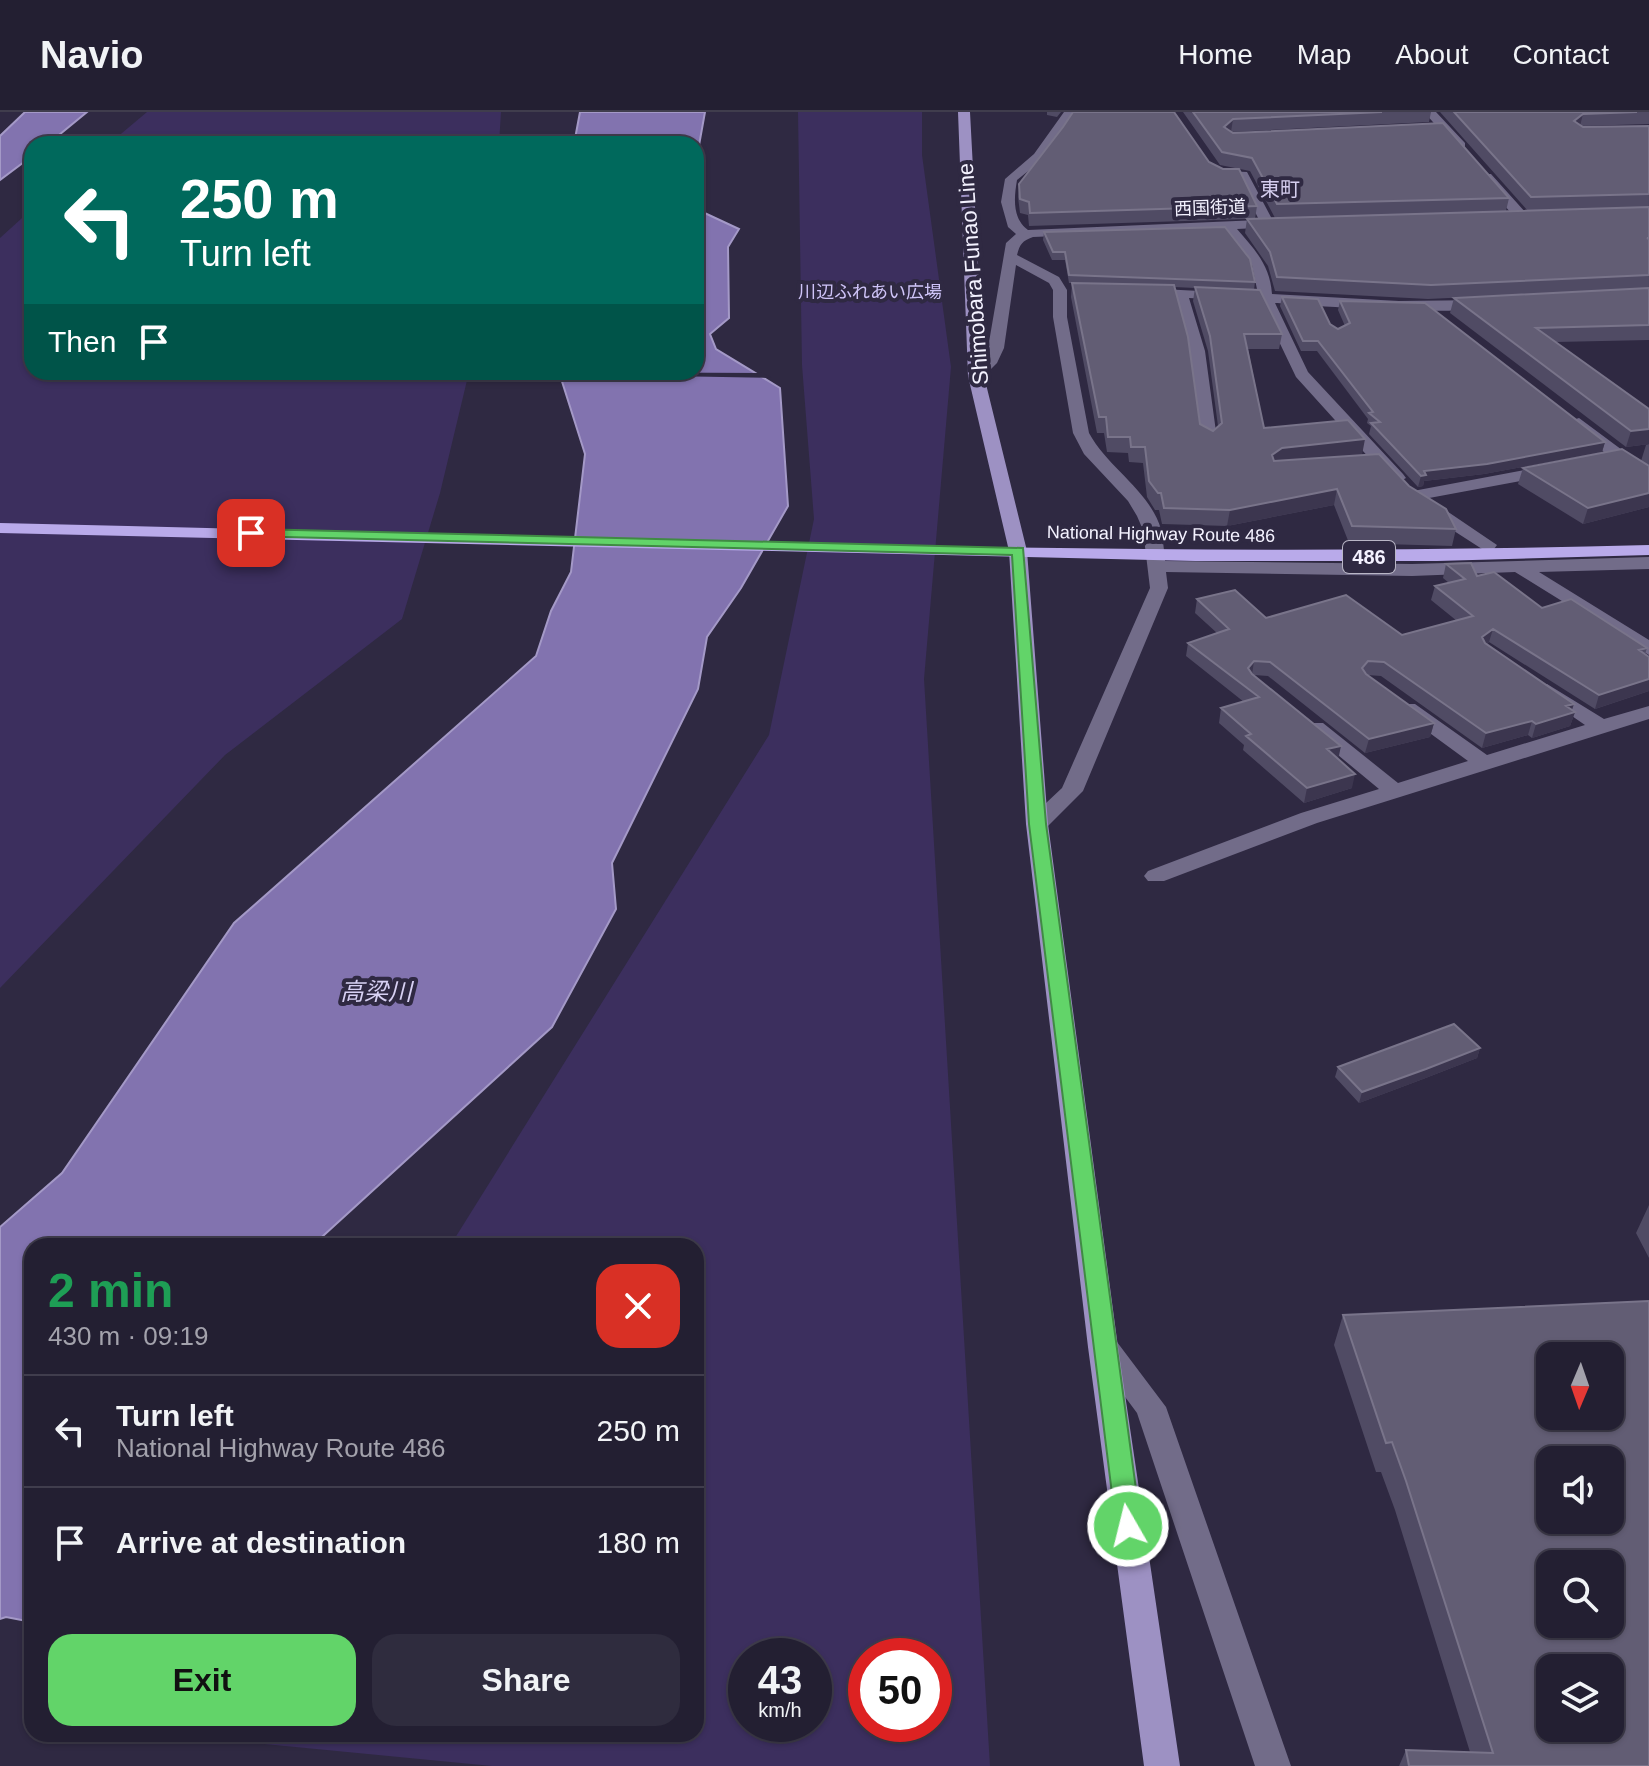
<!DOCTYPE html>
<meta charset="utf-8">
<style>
:root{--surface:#231f32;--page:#2f2c3e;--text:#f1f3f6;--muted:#a3a2ac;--line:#403d4d;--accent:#62d469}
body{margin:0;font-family:Helvetica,"Noto Sans JP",sans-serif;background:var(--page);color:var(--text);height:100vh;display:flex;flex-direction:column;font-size:30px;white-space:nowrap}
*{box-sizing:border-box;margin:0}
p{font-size:26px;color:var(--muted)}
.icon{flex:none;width:44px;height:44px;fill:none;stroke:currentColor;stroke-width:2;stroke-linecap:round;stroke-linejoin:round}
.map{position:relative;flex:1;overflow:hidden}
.drawer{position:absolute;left:24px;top:1126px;width:680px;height:504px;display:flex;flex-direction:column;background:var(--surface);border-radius:24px;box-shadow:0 2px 6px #0004,0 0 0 2px var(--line)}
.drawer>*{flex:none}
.hud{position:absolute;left:24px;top:24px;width:680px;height:244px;border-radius:24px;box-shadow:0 2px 6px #0004,0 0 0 2px var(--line);background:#00695c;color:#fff;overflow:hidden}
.needle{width:52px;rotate:182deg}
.buttons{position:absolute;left:1536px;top:1230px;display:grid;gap:16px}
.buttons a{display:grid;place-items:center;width:88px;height:88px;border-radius:16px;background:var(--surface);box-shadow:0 2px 6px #0004,0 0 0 2px var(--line);font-size:40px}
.speed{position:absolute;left:728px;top:1526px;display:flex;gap:16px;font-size:40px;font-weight:700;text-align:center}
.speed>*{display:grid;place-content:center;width:104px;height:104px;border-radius:50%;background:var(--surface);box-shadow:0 2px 6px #0004,0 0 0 2px var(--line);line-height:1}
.speed small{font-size:20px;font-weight:400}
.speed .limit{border:12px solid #d22;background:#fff;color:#111}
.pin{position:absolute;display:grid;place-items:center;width:68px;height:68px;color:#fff;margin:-34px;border-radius:16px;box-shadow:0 4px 12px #0006}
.me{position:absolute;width:88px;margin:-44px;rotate:352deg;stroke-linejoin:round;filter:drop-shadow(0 0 6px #0008)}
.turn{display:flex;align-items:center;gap:28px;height:168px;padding:0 24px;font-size:36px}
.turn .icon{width:104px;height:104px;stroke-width:2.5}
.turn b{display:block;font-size:56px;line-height:68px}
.then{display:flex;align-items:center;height:76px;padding:0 24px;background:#0003;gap:16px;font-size:30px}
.round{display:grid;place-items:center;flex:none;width:84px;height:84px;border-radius:24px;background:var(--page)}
.overview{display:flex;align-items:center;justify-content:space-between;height:136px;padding:0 24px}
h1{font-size:48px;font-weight:700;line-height:60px;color:#1e9e55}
.cta{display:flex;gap:16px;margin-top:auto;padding:16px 24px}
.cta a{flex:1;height:92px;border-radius:24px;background:var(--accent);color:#111;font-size:32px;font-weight:700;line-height:92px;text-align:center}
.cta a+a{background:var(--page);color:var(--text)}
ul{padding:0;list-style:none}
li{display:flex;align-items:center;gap:24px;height:112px;padding:0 24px;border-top:2px solid var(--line)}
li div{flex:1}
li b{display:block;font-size:30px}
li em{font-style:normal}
header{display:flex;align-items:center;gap:48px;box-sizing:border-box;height:112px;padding:0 40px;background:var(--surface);border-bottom:2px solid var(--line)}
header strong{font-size:38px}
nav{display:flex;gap:44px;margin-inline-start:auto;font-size:28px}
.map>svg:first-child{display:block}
.green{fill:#3c2f5e;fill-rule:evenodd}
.water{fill:#8273af;stroke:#a499c7;stroke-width:2}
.pier{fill:#2f2942}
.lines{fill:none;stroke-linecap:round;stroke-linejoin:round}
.minor{fill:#726c89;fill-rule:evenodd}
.major{fill:#9d91c3;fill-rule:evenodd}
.highway{fill:#b9aaea;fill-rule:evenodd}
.wall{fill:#504b64;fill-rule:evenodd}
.shaded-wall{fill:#3c364f}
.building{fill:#625d74;stroke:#79748a;stroke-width:2;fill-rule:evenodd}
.route{fill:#62d469;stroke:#408a44;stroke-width:2}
.labels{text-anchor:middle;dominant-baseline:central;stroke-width:8;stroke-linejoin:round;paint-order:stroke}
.far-street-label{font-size:18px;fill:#f4f2ff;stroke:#2f2942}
.far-park-label{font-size:18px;fill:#cfc4f8;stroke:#2f2942}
.far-neighbourhood-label{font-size:20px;fill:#d5ceef;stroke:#2f2942}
.shield{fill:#2f2942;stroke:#b9b6c6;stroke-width:2}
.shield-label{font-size:20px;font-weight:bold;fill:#f4f2ff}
.street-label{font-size:22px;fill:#f4f2ff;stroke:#2f2942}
.water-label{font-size:24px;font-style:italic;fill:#d7d0f3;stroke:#2f2942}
</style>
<header>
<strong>Navio</strong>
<nav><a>Home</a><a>Map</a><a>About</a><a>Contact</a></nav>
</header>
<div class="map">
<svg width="1649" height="1654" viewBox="0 0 1649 1654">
<rect width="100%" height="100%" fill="#2f2942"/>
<path class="green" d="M147,0H501L499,32H109Z
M798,0H922V43L951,255L924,567L990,1654H492L160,1622H696V1134H450L769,623L814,407L802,253ZM746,1544H814V1612H746ZM866,1544H934V1612H866Z
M32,97V260H469L440,381L402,507L225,643L0,876V126Z"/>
<path class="water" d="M25,0H87L48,32H32V44L0,68V24Z
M580,0H705L696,50V32H574Z
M696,97L739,117L728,135L729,206L710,222L716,237L780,276L788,394L741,476L707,525L698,577L612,751L616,797L552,915L312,1134H32V1510L6,1505L0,1507V1115L62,1061L234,811L536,544L551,499L571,460L585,342L559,260H696Z"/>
<path class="pier" d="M555,260L763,261L772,266L555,262Z"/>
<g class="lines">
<path class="minor" d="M1064,0H1076L1042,48L1017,68C1014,86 1012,106 1028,118L1259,108L1239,67L1217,66L1205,55L1211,51L1224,59L1247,60L1272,107L1285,111L1278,115L1237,117C1255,138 1270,153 1272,182L1399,189L1485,188L1492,192C1473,207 1309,193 1275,191L1308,260L1403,362L1406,366L1397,371L1391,370L1296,265L1260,190L1189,186L1205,239L1217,327L1209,332L1201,327L1189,239L1174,185L1142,184L1135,180L1142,176L1258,182L1252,153L1224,117L1033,125C1022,129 1020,132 1017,143L1059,165L1067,178V205L1089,321C1108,356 1149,378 1161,417C1163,427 1164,438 1165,449L1412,452L1649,445V457L1539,460L1649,528V543L1515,460L1412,464L1166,460L1168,476L1083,679L1045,717H1029L1026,712L1029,707L1062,676L1150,476L1143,418L1137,404L1128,389L1084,342L1073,321L1053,205V178L1049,171L1016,153L1004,236L997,251L981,267H971L968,264L985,246L988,236L1006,131L1016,122L1008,115L1001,90L1005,67L1034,42Z
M1424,0H1436L1465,31V37H1457Z
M1483,62H1491L1526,101V107H1516L1483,68Z
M1579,306L1649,358V370L1624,357L1573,314V308Z
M1552,353L1560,358L1558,362L1413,389L1404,384L1413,379Z
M1426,388L1432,389L1497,433L1494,437H1482L1420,397L1417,393L1420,389Z
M1547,572L1604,607L1649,594V607L1317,711L1164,769H1148L1144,764L1148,759L1301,701L1379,677L1309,619L1306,615L1309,611H1323L1398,671L1468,649L1401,600L1398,596L1401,592H1415L1487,643L1585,613L1540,582L1537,578L1540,574Z
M1103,1223L1114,1226L1166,1295L1291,1654H1255L1137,1301L1088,1235L1092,1226Z"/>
<path class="major" d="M958,0H970L984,264L1027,439L1048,712L1118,1235L1180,1654H1144L1088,1235L1026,712L1009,439L968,264Z"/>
<path class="highway" d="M0,411C549,423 1100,448 1649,433V443L1437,449H1195L0,421Z"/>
</g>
<path class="wall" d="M1047,0H1061L1057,5L1047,3Z
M1183,0H1431L1429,10L1231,20L1509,86L1506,99L1527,98L1440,0H1649V12L1581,14L1583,15L1649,14V228L1556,230L1649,332L1626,335L1450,201L1454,186L1492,184L1428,187L1275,179L1268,154L1245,121L1247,107L1029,114L1028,103L1020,101L1018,85L1019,72L1063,15L1209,50L1257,94L1255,107L1275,106L1250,59L1220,53Z
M1044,120L1255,170L1254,178L1282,222L1279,237H1248L1264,316L1362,343L1409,374L1456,417L1452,434L1349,431L1334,393L1227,414L1162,412L1159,398H1155L1147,385L1143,351L1129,350L1128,341L1107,340L1104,321H1097L1071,185L1072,171H1069L1065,148H1052L1043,128ZM1174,175L1195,176L1193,189L1208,239L1218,314L1213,319L1200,312Z
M1282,185L1338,217L1345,214L1338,198L1340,189L1605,330L1602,340L1484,362L1424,369L1423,374L1418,375L1369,322L1371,314L1367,311L1368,307L1317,239H1301L1280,194Z
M1649,332V395L1583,412L1518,372L1523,356L1641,349L1646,333Z
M1446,452L1477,464L1542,496L1647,536L1645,542L1649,545V579L1595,597L1489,530L1487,532L1575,600L1570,614L1532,626L1528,623L1482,636L1381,564L1367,563L1434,611L1430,625L1365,641L1268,564L1254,563L1338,647L1352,676L1304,691L1243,638L1244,633L1219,611L1221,596L1244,590L1186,544L1188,531L1217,521L1195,501L1197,487L1266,506L1402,523L1457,509L1431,488L1435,474L1449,471L1443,466Z
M1480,936L1477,946L1423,967L1359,991L1335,965L1338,955Z
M1649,1093V1146L1636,1121Z
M1343,1203L1649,1654H1399L1406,1638L1470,1640L1395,1398L1381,1360H1376L1334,1233Z"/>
<path class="shaded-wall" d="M1583,2L1580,14L1574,9Z
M1233,7L1231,20L1224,15Z
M1649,317V332L1626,335L1631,319Z
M1365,327L1362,343L1269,359L1272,343L1282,336Z
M1605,330L1602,340L1484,362L1424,369L1423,374L1418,375L1421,364L1424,359Z
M1337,377L1334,393L1227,414L1230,398Z
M1649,381V395L1583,412L1588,396Z
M1493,517L1489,530L1478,538L1482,525Z
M1254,549L1252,563L1248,556Z
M1649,567V579L1595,597L1599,583Z
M1574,592L1571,601L1575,600L1570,614L1532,626L1536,612L1566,594Z
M1532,609L1528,623L1482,636L1486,621Z
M1434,611L1430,625L1365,641L1369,627Z
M1341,634L1338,648L1327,637Z
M1355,662L1352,676L1304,691L1307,676Z
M1480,936L1477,946L1423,967L1359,991L1362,980Z"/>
<path class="building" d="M1073,0H1174L1209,50L1223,57H1239L1257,94L1030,101L1029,90L1020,87L1019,72L1063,15Z
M1193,0H1382L1233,7L1224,15L1233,21L1443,11L1509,86L1277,92L1252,46L1222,40Z
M1454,0H1637L1583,2L1574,9L1583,15L1649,14V82L1531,85Z
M1649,95V126H1647L1649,127V163L1431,173L1277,165L1270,140L1247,107Z
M1225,115L1250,147L1255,170L1069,163L1065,140H1053L1044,120Z
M1072,171L1174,173L1188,225L1200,312L1213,319L1222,311L1210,224L1195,175L1260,178L1282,222H1244L1264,316L1348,308L1365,327L1282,336L1272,343L1274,349L1379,342L1409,374L1446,397L1456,417L1352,414L1337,377L1230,398L1164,396L1161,381H1158L1149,369L1145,335H1131L1130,325H1108L1106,305H1099Z
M1649,176V213L1536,216L1649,297V317L1631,319L1454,186Z
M1282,185L1318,187L1330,212L1338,217L1350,211L1340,189L1425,191L1605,330L1487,352L1424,359L1426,363L1421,364L1371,311L1380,310L1369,301L1373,300L1318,229H1303Z
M1622,337L1649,354V381L1588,396L1523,356Z
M1471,451L1477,464L1494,460L1542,496L1571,487L1647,536L1639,538L1649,545V567L1599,583L1493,517L1482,525L1485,531L1574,592L1566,594L1575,600L1536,612L1532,609L1486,621L1384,550L1368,549L1362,556L1366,562L1434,611L1369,627L1270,550L1254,549L1248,556L1252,562L1341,634L1327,637L1355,662L1307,676L1246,624L1251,622L1221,596L1259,585L1188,531L1229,517L1197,487L1235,478L1266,506L1346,483L1402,523L1473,504L1435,474L1465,467L1446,452Z
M1454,912L1480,936L1426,957L1362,980L1338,955Z
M1649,1189V1654H1409L1406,1638L1493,1641L1406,1369L1392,1330L1386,1331L1343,1203ZM1550,1244H1610V1304H1550ZM1550,1348H1610V1408H1550ZM1550,1452H1610V1512H1550ZM1550,1556H1610V1616H1550Z"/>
<path class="route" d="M251,417L1023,436L1046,712L1141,1414L1137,1422L1128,1426L1119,1422L1116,1414L1029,712L1012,443L246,424L244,421Z"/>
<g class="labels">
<g class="far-street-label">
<text transform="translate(1210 96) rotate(-2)">西国街道</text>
<text transform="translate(1161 422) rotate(1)">National Highway Route 486</text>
</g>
<g class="far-park-label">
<text x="870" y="180">川辺ふれあい広場</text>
</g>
<g class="far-neighbourhood-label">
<text x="1280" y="77">東町</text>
</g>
<rect class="shield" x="1343" y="429" width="52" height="32" rx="6"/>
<g class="shield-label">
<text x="1369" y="445">486</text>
</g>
<g class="street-label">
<text transform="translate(973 162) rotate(-94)">Shimobara Funao Line</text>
</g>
<g class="water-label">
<text x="376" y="879">高梁川</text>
</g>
</g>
</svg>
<div class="buttons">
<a><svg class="needle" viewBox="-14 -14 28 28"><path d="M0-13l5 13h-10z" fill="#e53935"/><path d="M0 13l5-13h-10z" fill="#a3a2ac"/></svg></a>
<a><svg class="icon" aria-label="sound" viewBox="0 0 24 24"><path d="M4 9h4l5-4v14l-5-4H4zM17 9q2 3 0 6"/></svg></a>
<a><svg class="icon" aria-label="search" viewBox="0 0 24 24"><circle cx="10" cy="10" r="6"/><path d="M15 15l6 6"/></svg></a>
<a><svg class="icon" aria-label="layers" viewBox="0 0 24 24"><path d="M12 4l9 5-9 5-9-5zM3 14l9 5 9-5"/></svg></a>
</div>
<div class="speed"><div>43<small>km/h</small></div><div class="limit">50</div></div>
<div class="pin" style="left:251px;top:421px;background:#d93025"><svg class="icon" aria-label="arrive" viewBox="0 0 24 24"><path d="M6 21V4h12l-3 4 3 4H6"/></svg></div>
<svg class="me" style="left:1128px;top:1414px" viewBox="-20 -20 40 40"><circle r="17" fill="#62d469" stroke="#fff" stroke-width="3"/><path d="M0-11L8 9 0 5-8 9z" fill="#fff"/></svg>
<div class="hud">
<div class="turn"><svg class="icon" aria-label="left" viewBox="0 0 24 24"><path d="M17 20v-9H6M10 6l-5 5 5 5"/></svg><div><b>250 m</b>Turn left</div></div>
<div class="then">Then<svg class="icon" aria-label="arrive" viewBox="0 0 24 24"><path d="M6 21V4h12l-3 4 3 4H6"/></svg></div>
</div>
<section class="drawer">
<div class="overview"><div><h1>2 min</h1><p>430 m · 09:19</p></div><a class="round" style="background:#d93025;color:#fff"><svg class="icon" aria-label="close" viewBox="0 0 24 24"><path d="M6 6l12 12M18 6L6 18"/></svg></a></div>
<ul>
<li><svg class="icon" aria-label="left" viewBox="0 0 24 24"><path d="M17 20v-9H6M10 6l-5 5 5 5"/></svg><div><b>Turn left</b><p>National Highway Route 486</p></div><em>250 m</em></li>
<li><svg class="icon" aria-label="arrive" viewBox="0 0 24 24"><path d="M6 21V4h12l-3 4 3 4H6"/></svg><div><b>Arrive at destination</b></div><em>180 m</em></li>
</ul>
<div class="cta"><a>Exit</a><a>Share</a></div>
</section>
</div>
